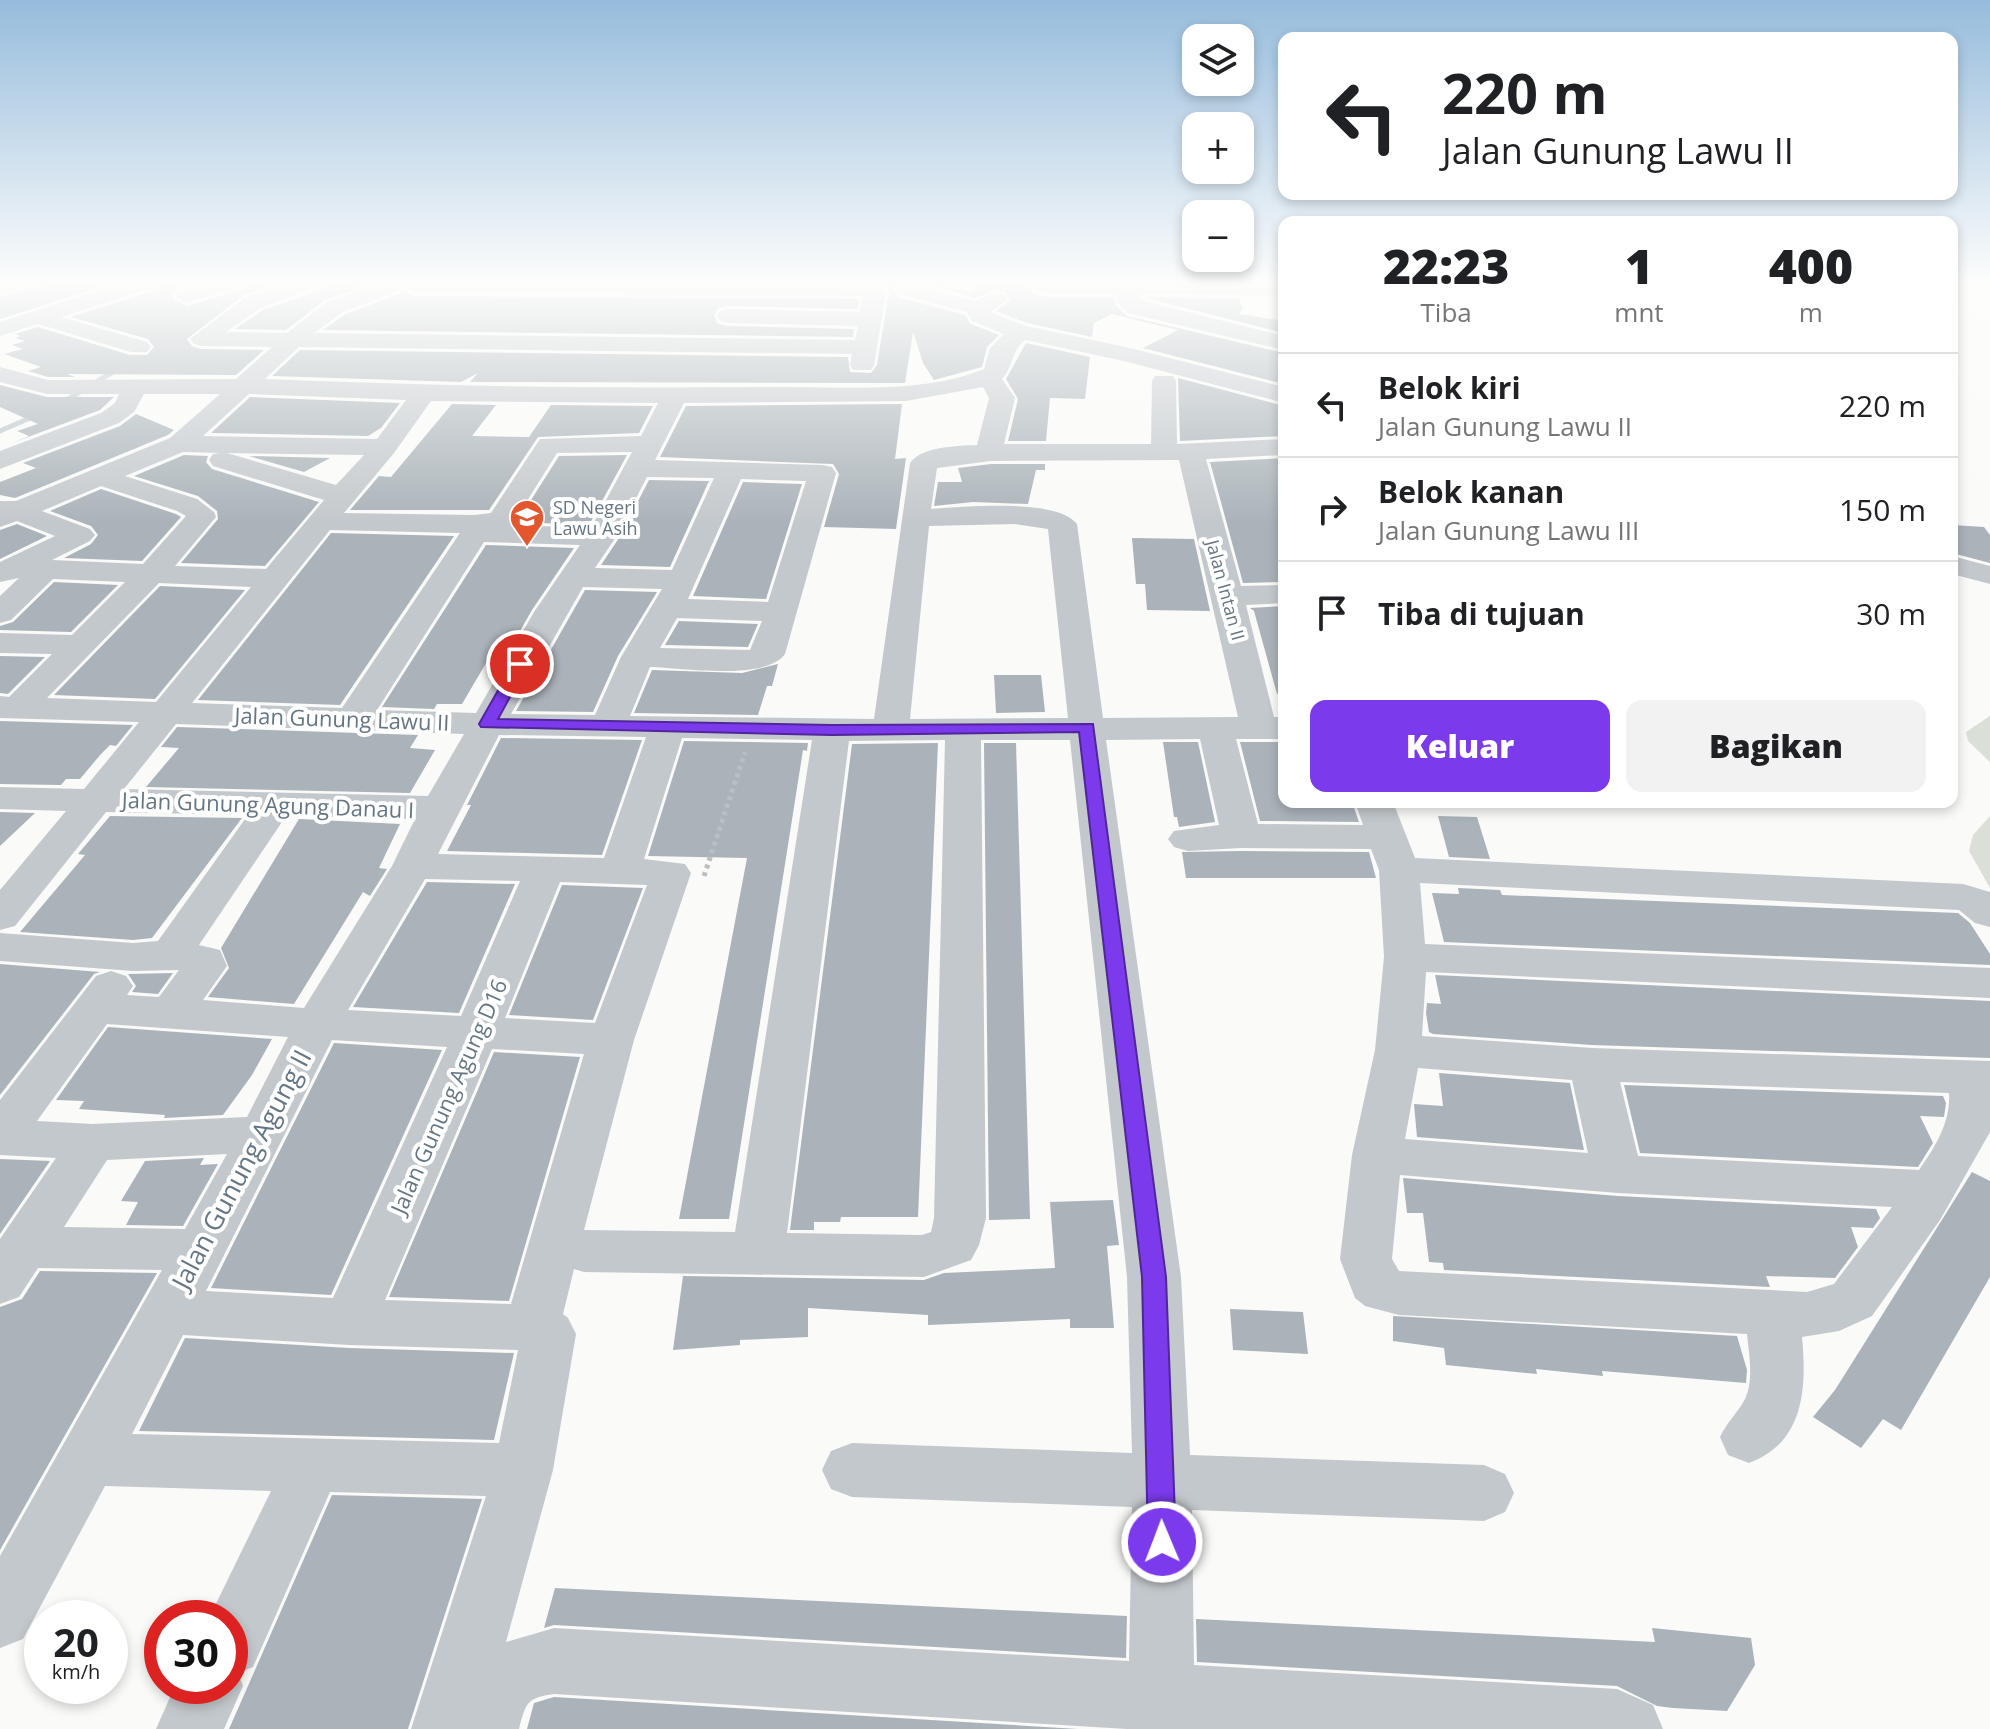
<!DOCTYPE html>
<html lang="id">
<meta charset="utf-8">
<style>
:root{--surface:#fff;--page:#f2f2f2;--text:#202124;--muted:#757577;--line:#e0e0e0;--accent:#7c3aed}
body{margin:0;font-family:"Open Sans",sans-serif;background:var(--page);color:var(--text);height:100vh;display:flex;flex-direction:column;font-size:30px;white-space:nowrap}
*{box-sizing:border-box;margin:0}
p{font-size:26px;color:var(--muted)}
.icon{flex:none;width:44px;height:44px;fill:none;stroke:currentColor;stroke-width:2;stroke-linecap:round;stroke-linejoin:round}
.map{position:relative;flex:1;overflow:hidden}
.details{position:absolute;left:1278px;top:216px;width:680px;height:592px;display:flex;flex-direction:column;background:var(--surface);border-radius:16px;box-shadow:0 4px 12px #0003}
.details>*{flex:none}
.banner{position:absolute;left:1278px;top:32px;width:680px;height:168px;border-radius:16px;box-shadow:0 4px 12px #0003;background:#fff;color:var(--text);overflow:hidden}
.fabs{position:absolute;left:1182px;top:24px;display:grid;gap:16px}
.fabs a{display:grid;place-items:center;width:72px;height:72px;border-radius:16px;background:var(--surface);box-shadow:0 4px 12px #0003;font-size:40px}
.speed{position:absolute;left:24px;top:1600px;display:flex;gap:16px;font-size:40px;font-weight:700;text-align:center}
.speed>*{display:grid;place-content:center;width:104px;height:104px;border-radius:50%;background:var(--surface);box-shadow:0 4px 12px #0003;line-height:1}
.speed small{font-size:20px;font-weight:400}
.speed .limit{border:12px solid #d22;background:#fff;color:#111}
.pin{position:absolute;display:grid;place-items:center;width:68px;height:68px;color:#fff;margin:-34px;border:4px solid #fff;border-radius:50%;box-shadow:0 2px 8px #0007}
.me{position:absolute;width:88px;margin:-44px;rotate:359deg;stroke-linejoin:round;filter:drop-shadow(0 0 6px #0008)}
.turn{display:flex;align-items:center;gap:28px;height:168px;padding:0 32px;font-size:36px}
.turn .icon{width:104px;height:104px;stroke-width:2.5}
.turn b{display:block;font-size:56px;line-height:68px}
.eta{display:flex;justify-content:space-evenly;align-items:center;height:136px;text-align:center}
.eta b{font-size:48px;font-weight:800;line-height:56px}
.primary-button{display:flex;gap:16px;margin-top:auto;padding:16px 32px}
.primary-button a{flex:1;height:92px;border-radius:16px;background:var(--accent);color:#fff;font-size:32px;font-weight:800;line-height:92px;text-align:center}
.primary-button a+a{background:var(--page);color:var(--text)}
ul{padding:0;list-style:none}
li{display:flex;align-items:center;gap:24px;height:104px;padding:0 32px;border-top:2px solid var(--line)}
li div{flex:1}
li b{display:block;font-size:30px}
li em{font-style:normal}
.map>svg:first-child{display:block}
.green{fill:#dadfd7}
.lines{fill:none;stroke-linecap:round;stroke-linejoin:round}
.stream{stroke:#bbc7cb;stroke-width:5}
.building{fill:#aab3b9}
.path{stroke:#bbbfc2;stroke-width:5;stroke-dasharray:4 4;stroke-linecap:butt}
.minor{fill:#c3c8cc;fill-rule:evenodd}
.route{fill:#7c3aed;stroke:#51269a;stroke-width:2}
.labels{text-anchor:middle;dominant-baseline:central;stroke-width:8;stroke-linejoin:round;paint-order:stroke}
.far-poi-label{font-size:18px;fill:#657683;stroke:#fff;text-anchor:start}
.far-street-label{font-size:18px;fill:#657683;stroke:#fff}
.street-label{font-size:22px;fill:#657683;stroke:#fff}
.near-street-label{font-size:26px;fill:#657683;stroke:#fff}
</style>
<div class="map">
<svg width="1990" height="1729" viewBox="0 0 1990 1729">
<rect width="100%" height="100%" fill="#fafaf8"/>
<path class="green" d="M1990,716V762L1968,741L1966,732Z
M1990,816V888L1969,851L1973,835Z"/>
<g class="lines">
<path class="stream" d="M65,401L116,370
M0,431L37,415"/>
</g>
<path class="building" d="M53,282H116L0,319V297Z
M161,282H200L177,288L172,294L173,299L187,306L241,290L246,282H282L244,295L187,339L192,346L201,349L264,350L236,375L67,374L75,377H48L28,371L41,367L4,354L23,349L12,345L25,341L15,338L21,336L15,334L38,327L130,355H147L154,347L148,339L71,317L156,290Z
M325,282H375L325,300L286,330L235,329L263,310L320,290Z
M880,282H901L892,288L897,297L965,315L971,324L999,335L987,347L982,367L934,380L923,363L913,332L905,383L470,382L478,373L461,382L272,376L300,350L848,357L850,372L871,373L877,365L889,292Z
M917,282H933L973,293L975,282H1026L1032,293L1045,297H1114L1115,304L1127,316L1284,353V384L1143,348L1178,330L1112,314L1094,323L1092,337L1027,323L996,311L1010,301L1005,292L995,290L975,298Z
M406,291L415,296L859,299L858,309L728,306L719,308L714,314L717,323L727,326L854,329L853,337L323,330L344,315Z
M1142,297L1239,298L1243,309L1239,314L1284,321V333Z
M1026,343L1090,357L1085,399L1050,398L1046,441H1008L1018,399L1006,379Z
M1178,378L1284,406V436L1180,441Z
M0,385L47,397H114L100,410L12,443L29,436L17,431L38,424L0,407Z
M250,397L400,403L381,428L368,436L211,433Z
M452,404L496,405L472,436L529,437L551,405L653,406L639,433L538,437L489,510H350L379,476L391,477Z
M902,404L895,459L906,458L896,529L824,527L839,474L833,464L660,457L686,406Z
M136,414L174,430L168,435L15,498L0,495V482L36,468L23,463L120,426Z
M184,455L208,456L206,462L212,469L319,502L265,566L181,563L218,519L217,511L198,496L134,476Z
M627,455L589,525L517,522L559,456Z
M249,456L330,458L304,472Z
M1284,458V582L1243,583L1210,462Z
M991,464H1045V470H1036L1028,504L973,502L934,506L938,482H962L958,468Z
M649,480L709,481L670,567L601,565L619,538Z
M743,482L802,484L766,599L693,596Z
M101,489L176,514L181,517L142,561L64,558L91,544L98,535L91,526L50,511Z
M17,524L47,536L0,559V530Z
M1952,525L1984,527L1990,535V563L1952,553Z
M331,533L454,536L340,705L198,700Z
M1132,538L1194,539L1210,611L1147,610L1145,584H1136Z
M486,545L574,548L532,610L504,659L489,658L462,704H437L434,709L382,707Z
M54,582L118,585L71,632L0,630V626L13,622Z
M160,586L245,590L155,699L54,695Z
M585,590L657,592L618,656L593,712L516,711Z
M1284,606V693L1277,694L1254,611L1250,608Z
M679,621L758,624L748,647L665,645Z
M0,656L45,657L8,694L0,693Z
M778,664L772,686H767L758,715L634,713L652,670L742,673Z
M994,675H1041L1045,712L996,713Z
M0,721L133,725L116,746L110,745L101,754L80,779H66L61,785L0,784Z
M177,727L418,735L410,748L435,750L410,793L146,787L179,748L161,747Z
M501,738L642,740L602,855L447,851L471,805H467Z
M684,741L808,743L807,751L803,750L729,1219H679L747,858L648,856Z
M1163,742H1198L1215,822L1179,827L1177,817H1174Z
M1240,742H1284V802H1352L1359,822L1260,821Z
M938,743L918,1217H841L840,1222H814V1230H790L852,744Z
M984,743H1016L1030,1219L989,1220Z
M0,812L35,813L0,846Z
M110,816L242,818L152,938L133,940L20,932L85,855L78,854Z
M1438,816L1477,817L1490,859L1449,857Z
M299,819L400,824L379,868L387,869L370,896L363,892L294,1004L208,997L229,968L221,948Z
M1241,851L1369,852L1376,878H1186L1182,852Z
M427,882L515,884L459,1013L353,1007Z
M562,885L643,888L593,1020L509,1015Z
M1458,888L1500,890L1502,895L1958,913L1970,923L1990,954V965L1444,942L1432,893L1459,894Z
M0,964L100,972L94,974L0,1095Z
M173,973L158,994L132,992L136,986L128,974Z
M1435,975L1990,1001V1058L1592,1045L1433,1034L1429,1032L1426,1013L1427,1003L1441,1004Z
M108,1027L272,1039L252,1075L223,1115L164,1118L165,1115L79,1109L84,1101L56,1100Z
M334,1043L442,1050L331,1295L211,1288Z
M494,1052L580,1057L509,1301L389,1297Z
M1439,1073L1570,1083L1584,1150L1417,1137L1414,1104L1443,1106Z
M1624,1085L1943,1096L1946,1103L1944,1117L1920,1116L1933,1143L1918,1167L1640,1153Z
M204,1158L200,1165L218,1164L183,1226L126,1225L138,1202L121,1201L145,1161Z
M0,1159L50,1161L0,1234Z
M1972,1172L1990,1181V1277L1901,1430L1883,1419L1861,1448L1813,1417L1835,1390Z
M1403,1178L1618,1196L1876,1209L1880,1218L1873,1228L1851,1227L1858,1247L1835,1278L1766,1276L1770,1287L1444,1270L1443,1263L1429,1262L1423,1213H1407Z
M1113,1200L1119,1245L1107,1246L1114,1328H1070V1319L928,1325V1315L808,1308V1337L740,1340V1345L673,1350L683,1276L924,1280L944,1273L1055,1268L1050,1202Z
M40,1271L157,1273L0,1550V1307L22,1299Z
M1230,1309L1303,1312L1308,1354L1233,1350Z
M1393,1316L1737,1336L1747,1370L1746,1383L1602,1371L1603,1376L1536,1369L1537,1374L1446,1365L1444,1348L1393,1341Z
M185,1338L349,1348L514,1353L494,1440L139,1431Z
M332,1495L482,1499L408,1729H229Z
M555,1588L1127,1616L1126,1658L554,1625L544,1628Z
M1196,1619L1655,1642L1652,1628L1751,1638L1755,1665L1727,1711L1673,1708L1657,1706L1617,1686L1197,1662Z
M554,1697L1078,1729H527L534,1703Z"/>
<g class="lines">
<path class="path" d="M704,876L745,752"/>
<path class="minor" d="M0,282H30L27,287L0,294Z
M125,282H158L155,287L61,317L147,342L151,347L147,352H131L38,324L0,336V322Z
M210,282H243L240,287L186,303L175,296L178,291Z
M291,282H322L319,287L262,307L226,332L287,333L327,302L383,282L872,283L880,285L886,292L874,365L871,370H853L850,365L852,354L299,347L265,379C434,386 604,389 774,387C842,386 920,395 984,369L990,348L1004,334L972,321L967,312L898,294L895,289L906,282L975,301L996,293L1004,295L1007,300L990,312L1026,326L1126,347L1284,387V403L1124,361L1025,340C1010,353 1014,366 1002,379L1015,398L1004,444H1151L1152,381L1155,376H1173L1176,381L1177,444L1284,439V455L1206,459L1241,586L1284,585V603L1246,605L1274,717H1284V739H1236L1258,824L1363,825L1355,802H1393L1415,858L1963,884L1990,892V927L1975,923L1959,910L1420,883L1425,944L1990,968V998L1426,972L1422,1036L1592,1048L1990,1061V1132L1940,1220L1872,1316L1839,1331L1802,1337C1807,1388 1804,1443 1749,1463L1728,1455L1720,1437C1727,1422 1739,1411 1745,1399C1754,1380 1749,1354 1747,1334L1399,1315L1365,1306L1355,1298L1340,1259L1352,1155L1375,1050L1384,957L1379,870L1371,849L1241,848L1188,851L1174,847L1168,839L1174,831L1219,825L1200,739L1106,740L1181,1277L1190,1455L1484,1465L1505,1474L1514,1493L1505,1512L1484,1521L1192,1510L1194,1665L1617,1689L1653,1705L1663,1729H1127L554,1694C526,1698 526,1703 519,1729H411L486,1496L330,1492L253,1667L238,1673L243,1686L224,1729H156L175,1686H230V1618H209L271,1491L105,1486L23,1639L0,1648V1556L162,1270L38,1268L19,1297L0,1304V1239L56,1158L0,1155V1100L96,976L111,971L126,976L133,986L127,995L159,997L179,970L133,971L0,961V933L133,943L158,941L248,815L106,812L15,926L0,930V890L66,811L0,809V787L84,789L139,722L0,718V696L9,697L52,654L0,653V633L72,635L125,582L53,579L11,620L0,623V596L19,578L0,582V562L55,536L17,521L0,527V501H16L170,438L220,394H144L134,412L119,423L0,469V451L101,413L115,403L119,394H47L0,382V367L48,380L236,379L272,347L202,346L194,344L190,339L246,297ZM406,288L415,293L619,292L627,295L863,296L860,312L728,309L720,311L717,316L720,321L728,323L858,326L855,340L314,333L343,312ZM983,387L989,398L977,445C958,446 922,446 910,463L874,719L630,716L650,667C682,668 766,681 785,654L836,473L832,467L822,465L655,460L684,403L906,401ZM249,394L406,400L377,439L203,436ZM431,401L658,403L641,436L540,439L491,513L474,515L344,513L394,453ZM183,452L220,453L213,454L209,460L213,466L324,500L266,569L175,566L211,523L216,517L214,512L197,499L125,476ZM632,452L591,528L512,525L557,453ZM227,453L364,455L336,485ZM1179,460L1238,717L1103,718L1077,524C1058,498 962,507 931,509L937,468L991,461ZM647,477L714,478L672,570L595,568L616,537ZM741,479L806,481L768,602L688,599ZM101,486L177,511L186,516L143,564L52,560L90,541L95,535L90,529L42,511ZM1015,524L1048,529L1068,718L910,719L929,526ZM330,530L460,533L342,708L192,703ZM484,542L580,545L534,612L476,713L377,710ZM159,583L251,587L156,702L47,698ZM583,587L662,589L621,657L595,715L511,714ZM677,618L762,621L750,650L660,648ZM176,724L464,734L428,796L124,789ZM499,735L646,737L604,858L438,854ZM682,738L812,740L735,1232L584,1230L634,1040L691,873L685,864L644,859ZM945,740L934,1218L931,1232L922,1235L787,1233L849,741ZM981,740H1070L1127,1277L1132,1453L852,1443L831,1451L822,1470L831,1489L852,1497L1132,1507L1129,1661L554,1628L506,1642L553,1470L576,1334L568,1318L563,1314L574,1269L584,1272L924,1277L971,1260L979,1245L986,1218ZM286,816L415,819L392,866L304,1008L203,1000L227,966L220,950L199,945ZM425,879L520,881L461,1016L348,1010ZM560,882L647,885L595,1023L505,1018ZM107,1024L288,1037L247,1117L93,1124L37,1121ZM332,1040L447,1047L333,1298L206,1291ZM492,1049L584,1054L511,1304L385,1300ZM1418,1068L1572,1080L1588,1153L1405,1139ZM1620,1082L1949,1093C1951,1122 1935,1147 1919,1170L1638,1156ZM227,1154L185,1229L64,1227L107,1160ZM1400,1175L1618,1193L1892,1207L1834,1284L1807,1292L1399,1271L1392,1259ZM183,1335L349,1345L518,1350L499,1443L132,1434Z
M1029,282L1277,283L1280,288L1277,293L1269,295L1139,294V300L1284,336V350L1128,313L1117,302V294H1046L1033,290Z
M1952,556L1990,566V584L1952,574Z"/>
</g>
<linearGradient id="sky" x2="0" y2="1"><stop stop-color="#96bcdc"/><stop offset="0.54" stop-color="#fdfdfc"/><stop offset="1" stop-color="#fdfdfc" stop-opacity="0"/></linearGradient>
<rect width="1990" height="524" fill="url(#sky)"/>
<path class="route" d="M520,660L528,664L498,719L832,725L1093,724L1166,1277L1176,1542L1172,1551L1162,1555L1153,1551L1148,1542L1142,1277L1079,732L832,735L481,727L479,724L513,664Z"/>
<defs>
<g id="school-pin" transform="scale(1.8)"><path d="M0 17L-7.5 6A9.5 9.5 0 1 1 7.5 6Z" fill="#e4572e" stroke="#fff"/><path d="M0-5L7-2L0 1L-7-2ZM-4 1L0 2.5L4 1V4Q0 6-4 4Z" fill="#fff"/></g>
</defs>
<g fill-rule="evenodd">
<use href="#school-pin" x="527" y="517"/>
</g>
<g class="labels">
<g class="far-poi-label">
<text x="553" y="507">SD Negeri<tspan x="553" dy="21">Lawu Asih</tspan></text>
</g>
<g class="far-street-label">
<text transform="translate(1226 590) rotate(75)">Jalan Intan II</text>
</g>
<g class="street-label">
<text transform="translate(342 718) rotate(2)">Jalan Gunung Lawu II</text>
<text transform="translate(268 804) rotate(2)">Jalan Gunung Agung Danau I</text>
<text transform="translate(448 1096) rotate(-66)">Jalan Gunung Agung D16</text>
</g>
<g class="near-street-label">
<text transform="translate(241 1169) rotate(-62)">Jalan Gunung Agung II</text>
</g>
</g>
</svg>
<div class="fabs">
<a><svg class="icon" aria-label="layers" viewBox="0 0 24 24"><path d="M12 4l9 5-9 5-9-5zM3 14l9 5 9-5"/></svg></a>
<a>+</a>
<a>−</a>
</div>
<div class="speed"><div>20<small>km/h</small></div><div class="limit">30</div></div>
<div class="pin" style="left:520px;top:664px;background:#d93025"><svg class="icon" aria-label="arrive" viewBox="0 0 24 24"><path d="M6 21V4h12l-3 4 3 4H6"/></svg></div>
<svg class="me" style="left:1162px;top:1542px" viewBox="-20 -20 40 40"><circle r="17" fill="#7c3aed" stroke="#fff" stroke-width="3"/><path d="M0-11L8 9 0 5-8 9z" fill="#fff"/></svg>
<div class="banner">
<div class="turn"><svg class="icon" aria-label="left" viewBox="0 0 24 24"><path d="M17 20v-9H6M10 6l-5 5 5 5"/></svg><div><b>220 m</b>Jalan Gunung Lawu II</div></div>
</div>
<section class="details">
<div class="eta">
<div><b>22:23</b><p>Tiba</p></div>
<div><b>1</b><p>mnt</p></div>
<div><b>400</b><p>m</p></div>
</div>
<ul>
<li><svg class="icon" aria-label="left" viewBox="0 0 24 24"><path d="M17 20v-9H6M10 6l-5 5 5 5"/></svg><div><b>Belok kiri</b><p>Jalan Gunung Lawu II</p></div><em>220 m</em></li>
<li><svg class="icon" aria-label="right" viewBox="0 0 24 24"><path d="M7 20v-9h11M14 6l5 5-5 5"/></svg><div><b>Belok kanan</b><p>Jalan Gunung Lawu III</p></div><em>150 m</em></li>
<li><svg class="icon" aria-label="arrive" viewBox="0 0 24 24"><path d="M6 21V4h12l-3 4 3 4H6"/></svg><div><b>Tiba di tujuan</b></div><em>30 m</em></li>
</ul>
<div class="primary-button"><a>Keluar</a><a>Bagikan</a></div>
</section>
</div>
